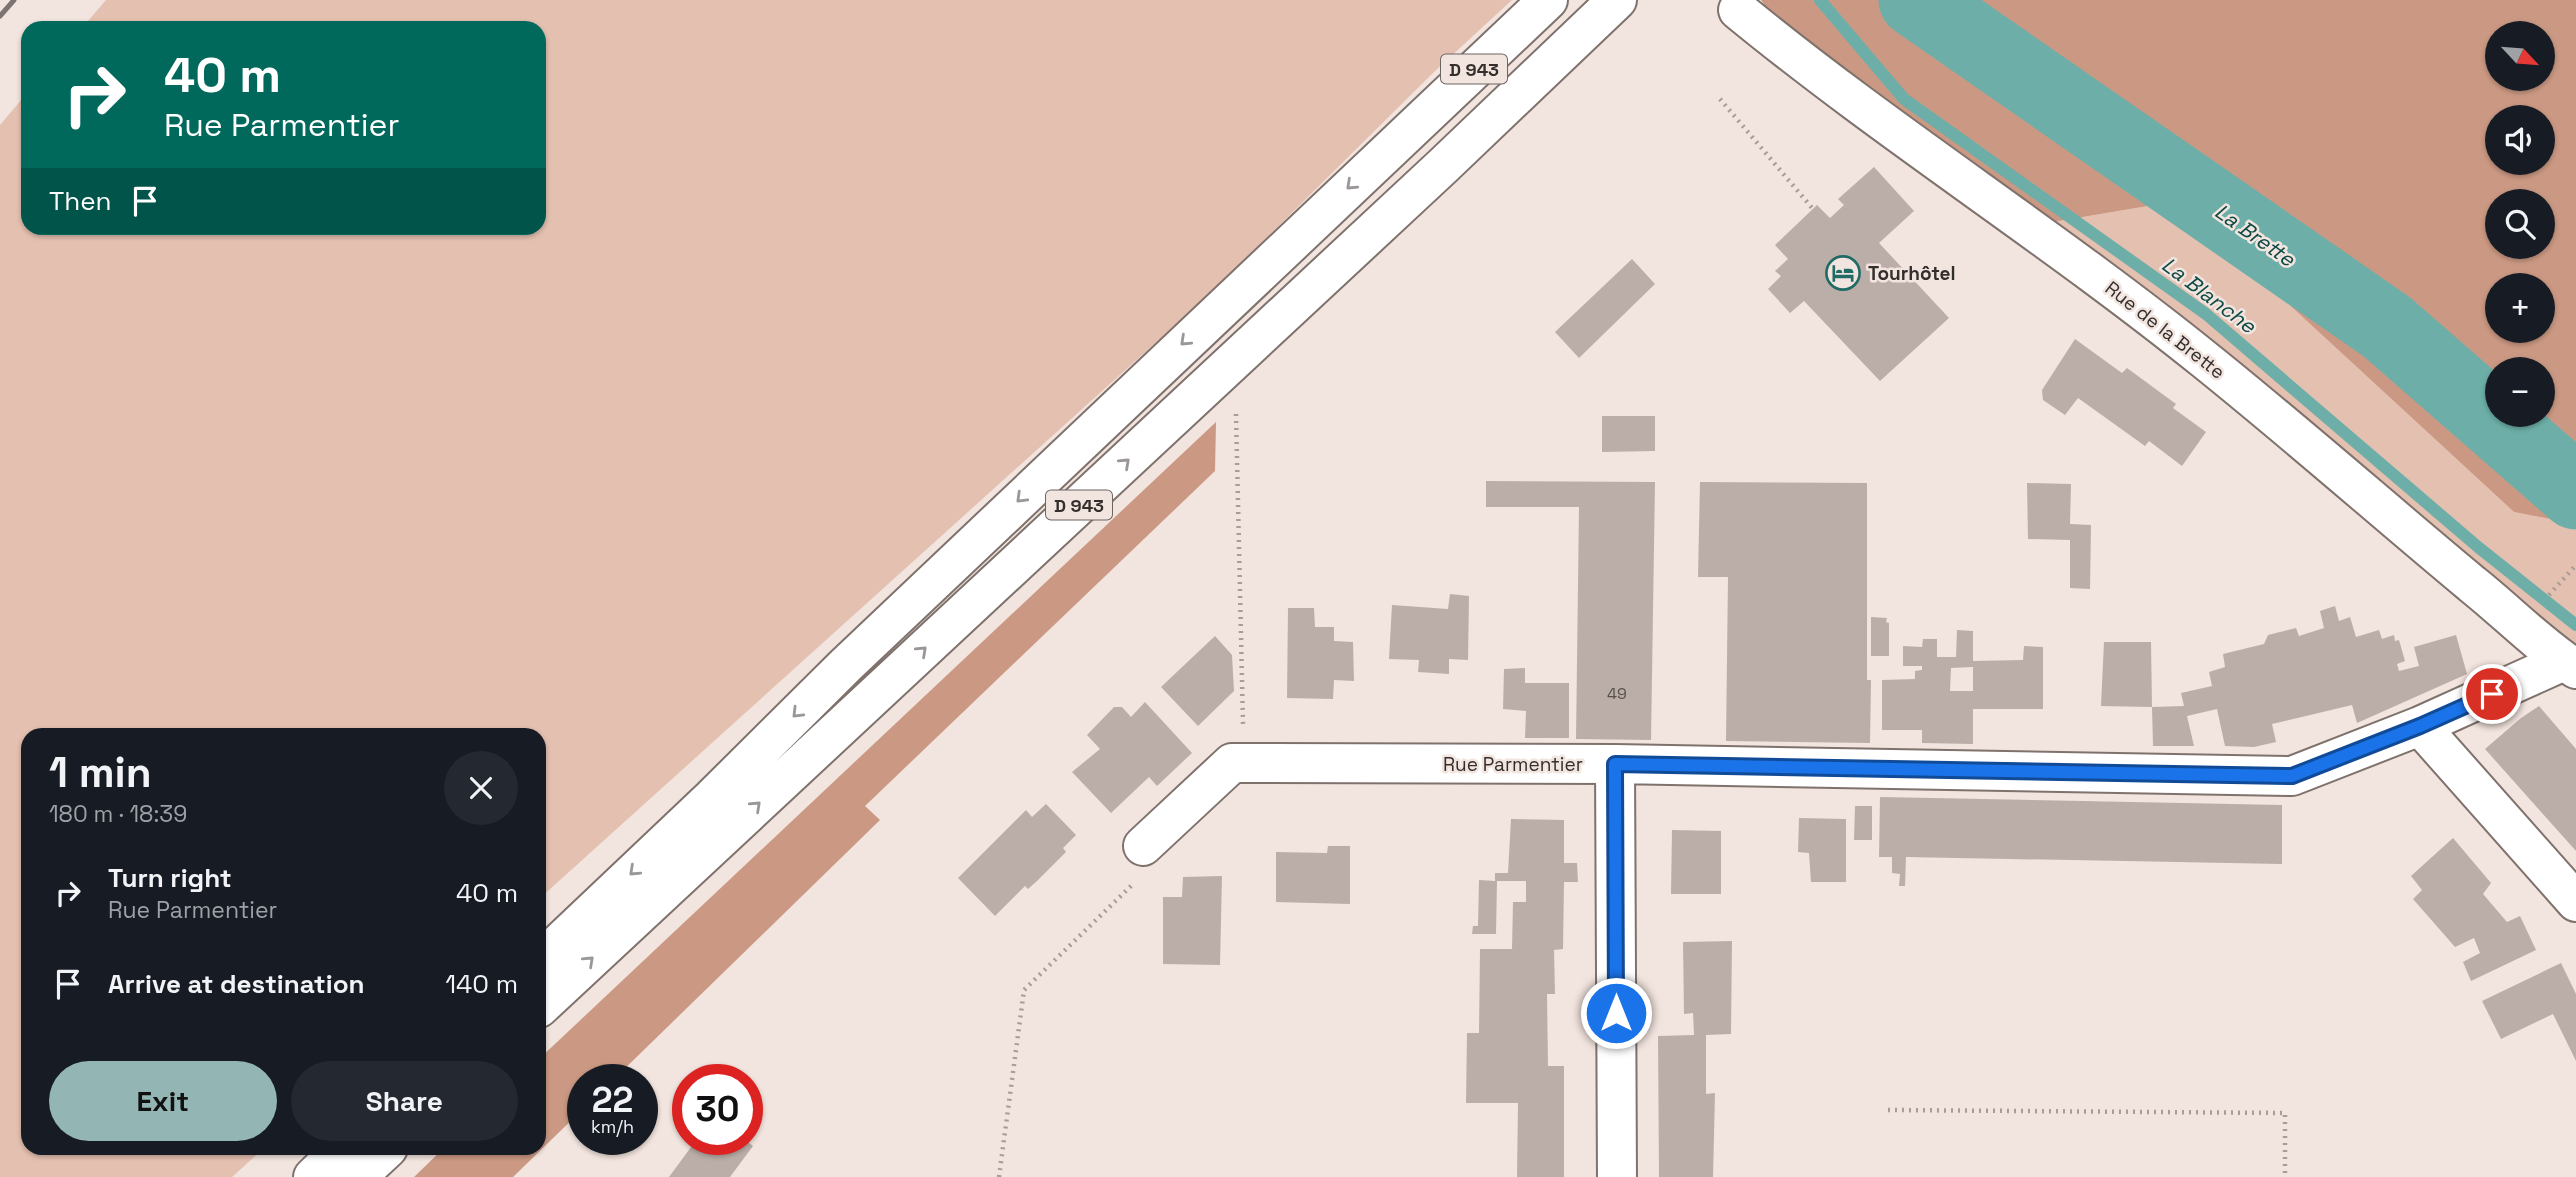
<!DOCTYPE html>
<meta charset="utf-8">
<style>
:root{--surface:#171b24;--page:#242831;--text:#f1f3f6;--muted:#9ea1a6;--accent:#93b6b5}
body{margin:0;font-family:"Space Grotesk",sans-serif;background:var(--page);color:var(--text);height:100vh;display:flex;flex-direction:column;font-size:26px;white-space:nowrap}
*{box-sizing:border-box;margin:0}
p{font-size:23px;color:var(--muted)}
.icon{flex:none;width:38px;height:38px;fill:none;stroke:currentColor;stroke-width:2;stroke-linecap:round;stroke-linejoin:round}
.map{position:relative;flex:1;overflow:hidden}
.drawer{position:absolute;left:21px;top:728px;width:525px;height:427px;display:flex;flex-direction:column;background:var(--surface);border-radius:21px;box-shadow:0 2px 5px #0004}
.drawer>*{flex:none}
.top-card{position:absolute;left:21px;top:21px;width:525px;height:214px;border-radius:21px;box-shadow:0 2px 5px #0004;background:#00695c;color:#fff;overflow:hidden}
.needle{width:46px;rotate:116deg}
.controls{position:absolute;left:2485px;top:21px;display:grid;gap:14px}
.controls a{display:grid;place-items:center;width:70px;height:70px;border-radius:50%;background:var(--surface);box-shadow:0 2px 5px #0004;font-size:35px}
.speed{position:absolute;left:567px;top:1064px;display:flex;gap:14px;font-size:35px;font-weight:700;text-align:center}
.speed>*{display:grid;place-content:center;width:91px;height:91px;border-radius:50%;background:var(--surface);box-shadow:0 2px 5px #0004;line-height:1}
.speed small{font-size:18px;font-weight:400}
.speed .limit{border:10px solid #d22;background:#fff;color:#111}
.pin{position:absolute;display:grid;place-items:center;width:60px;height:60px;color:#fff;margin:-30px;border:4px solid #fff;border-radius:50%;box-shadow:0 2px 7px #0007}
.me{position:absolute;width:77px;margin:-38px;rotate:0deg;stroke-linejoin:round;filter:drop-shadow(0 0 5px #0008)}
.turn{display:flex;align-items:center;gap:24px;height:147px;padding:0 28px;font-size:32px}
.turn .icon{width:91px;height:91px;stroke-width:2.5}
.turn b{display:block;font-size:49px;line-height:60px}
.then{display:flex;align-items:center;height:66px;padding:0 28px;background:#0003;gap:14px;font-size:26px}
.round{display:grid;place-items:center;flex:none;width:74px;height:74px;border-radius:37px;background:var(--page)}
.head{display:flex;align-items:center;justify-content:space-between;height:119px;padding:0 28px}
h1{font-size:42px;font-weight:600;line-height:52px}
.primary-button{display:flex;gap:14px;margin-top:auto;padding:14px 28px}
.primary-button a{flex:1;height:80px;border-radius:42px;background:var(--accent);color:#111;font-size:28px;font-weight:600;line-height:80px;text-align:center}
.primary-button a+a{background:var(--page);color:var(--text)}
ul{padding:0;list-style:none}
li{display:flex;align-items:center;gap:21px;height:91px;padding:0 28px}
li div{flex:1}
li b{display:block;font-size:26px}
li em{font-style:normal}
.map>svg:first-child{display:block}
.green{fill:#e4c0b0}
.forest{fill:#cb9983;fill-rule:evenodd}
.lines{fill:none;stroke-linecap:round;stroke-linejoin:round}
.stream{stroke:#6dafa8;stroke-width:12}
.river{stroke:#6dafa8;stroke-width:75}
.building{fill:#bbaea8;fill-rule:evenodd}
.street-casing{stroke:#7f726d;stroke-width:42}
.primary-casing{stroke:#7f726d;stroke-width:42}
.path{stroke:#a79d98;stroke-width:4.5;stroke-dasharray:2 5;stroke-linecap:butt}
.street{stroke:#fff;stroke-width:38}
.primary{stroke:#fff;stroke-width:38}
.rail{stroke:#7c7470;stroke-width:5}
.oneway{stroke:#9a9796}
.route-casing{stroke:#114b97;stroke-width:18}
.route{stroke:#1a73e8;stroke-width:12}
.labels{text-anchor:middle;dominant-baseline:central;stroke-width:5;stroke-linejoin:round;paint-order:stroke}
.number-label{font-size:16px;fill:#564f4c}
.shield{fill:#f2e4de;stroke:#6d6562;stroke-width:2}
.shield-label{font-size:18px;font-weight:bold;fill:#342f2d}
.poi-label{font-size:19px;font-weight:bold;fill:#342f2d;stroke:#f2e4de;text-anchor:start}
.street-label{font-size:19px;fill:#342f2d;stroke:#f2e4de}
.water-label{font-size:21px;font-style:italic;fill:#0c4944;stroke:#f2e4de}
</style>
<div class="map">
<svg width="2576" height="1177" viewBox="0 0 2576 1177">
<rect width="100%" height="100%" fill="#f2e4de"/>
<path class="green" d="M106,0H1512L1435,71L1214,290L539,899V735H28V1148H264L232,1177H0V125L28,92V228H539V28H82Z
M2154,205L2283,299L2514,512L2576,524V654L2047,223Z"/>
<path class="forest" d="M1761,0H2576V524L2514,512L2283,299L2154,205L2047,223L1769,12ZM2497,33H2543V79H2497ZM2497,117H2543V163H2497ZM2497,201H2543V247H2497ZM2497,285H2543V331H2497ZM2497,369H2543V415H2497Z
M1216,422L1215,471L865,806L880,820L613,1080H583V1109L513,1177H414L444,1148H539V1059Z"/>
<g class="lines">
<path class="stream" d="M1820,0L1904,99L2206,314L2478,547L2576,625"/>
<path class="river" d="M1916,0L2387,327L2576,492"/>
</g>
<path class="building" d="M1874,167L1914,211L1879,243L1949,318L1880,381L1804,301L1790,313L1768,289L1781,276L1775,271L1788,259L1775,245L1817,205L1830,218L1844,205L1838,199Z
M1632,259L1655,284L1579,358L1555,332Z
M2075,339L2122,373L2127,368L2176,404L2173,408L2206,432L2182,466L2149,441L2145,446L2078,398L2065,415L2043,400L2042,390Z
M1602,416H1655V451L1602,452Z
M1486,481L1655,482L1651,740L1576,739L1579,507H1486Z
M1700,482L1867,483V680H1871L1870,743L1726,741L1728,577H1698Z
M2027,483L2071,484L2070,524L2091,525L2090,589L2070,588V540L2028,539Z
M1450,594L1469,596L1468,660L1449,659V674L1418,672L1419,660L1389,659L1392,605L1448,609Z
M2335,606L2339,621L2350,617L2356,637L2379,630L2382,639L2394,635L2395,641L2399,640L2405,661L2397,664L2399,671L2419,666L2414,647L2456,635L2467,674L2357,723L2352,705L2272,724L2276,742L2254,747L2225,746L2217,709L2187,716L2194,746H2153L2152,707L2184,706L2181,693L2212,686L2209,672L2225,667L2223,654L2264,644L2268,635L2296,628L2299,636L2324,628L2320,611Z
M1288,608H1314L1315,627H1334V641L1353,642L1354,681L1334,680L1333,699L1287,698Z
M1871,617L1887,618L1886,622L1889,623V656H1871Z
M1957,630L1973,631V661L2023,660L2024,646L2043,647V709H1973V744L1922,743V730H1882V680L1915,679V671L1922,670V666H1903V646L1922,647L1923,639H1937V657H1956ZM1973,667V691H1950L1951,668Z
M1215,636L1232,655L1234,691L1198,726L1161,687Z
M2104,642H2151L2152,707L2101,706Z
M1525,668V683H1569V738H1525L1526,711L1503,709L1504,669Z
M1145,702L1192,753L1157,786L1149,777L1111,813L1072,772L1100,749L1087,735L1114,707H1122L1131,717Z
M2539,706L2576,749V851L2485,749L2521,718Z
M1880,797L2282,805V864L1906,857L1905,886H1899L1900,874L1892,873V857H1879Z
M1046,804L1076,835L1063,848L1066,852L1037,881L1028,889L1025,886L995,916L958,878L1026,810L1032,817Z
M1855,806H1872V840H1854Z
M1799,818L1846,819V882H1811L1809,853L1798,852Z
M1511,819L1564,820V863H1577L1578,882H1564L1563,949L1554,950L1555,994H1547L1548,1066H1564V1177H1517L1518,1103H1466L1467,1033H1479L1480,949H1512L1513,902H1526V881H1497L1496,934H1472L1473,926H1478L1479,880L1495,881V873H1508Z
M1672,830L1721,831V894H1671Z
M2453,838L2491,883L2483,894L2507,922L2520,916L2536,950L2471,981L2463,962L2480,953L2474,938L2455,947L2413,899L2422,890L2411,876Z
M1328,846H1350V904L1276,902V852L1327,853Z
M1222,876L1220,965L1163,964V897H1182L1183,877Z
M1732,941L1731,1034L1706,1035V1094L1715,1093L1713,1177H1659L1658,1036L1694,1035L1693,1013L1684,1014L1683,942Z
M2561,963L2576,994V1061L2553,1014L2501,1039L2482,1001Z
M697,1139H744L753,1146L730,1177H669Z"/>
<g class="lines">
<g class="street-casing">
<path id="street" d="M1738,10C1889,134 2054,238 2205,360C2296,433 2383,510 2472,584C2506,611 2540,646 2576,669
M2420,726L2576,902
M1615,764L1617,1177
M1143,846L1232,763L1615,764L2292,776L2420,726L2564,661"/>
</g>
<g class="primary-casing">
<path id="primary" d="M539,962L712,798L846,665L1548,0
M539,1008L1443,166L1617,0
M313,1177L343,1148
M357,1177L388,1148"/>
</g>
<path class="path" d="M1720,99L1813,209
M1236,414L1243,724
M2549,595L2576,565
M1888,1110L2285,1113V1177
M999,1177L1024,990L1132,885"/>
<use href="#street" class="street"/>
<use href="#primary" class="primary"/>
<path class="rail" d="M0,16L14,0"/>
</g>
<defs><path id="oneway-chevron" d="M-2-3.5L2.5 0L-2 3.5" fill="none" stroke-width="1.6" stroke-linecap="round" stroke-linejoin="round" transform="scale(1.75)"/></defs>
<g class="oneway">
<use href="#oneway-chevron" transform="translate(1351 185) rotate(137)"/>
<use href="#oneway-chevron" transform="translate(1185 341) rotate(137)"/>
<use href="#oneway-chevron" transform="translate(1125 463) rotate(-43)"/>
<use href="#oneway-chevron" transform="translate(1021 498) rotate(136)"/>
<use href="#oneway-chevron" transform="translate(922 651) rotate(-43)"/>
<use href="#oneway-chevron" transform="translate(797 713) rotate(135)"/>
<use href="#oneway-chevron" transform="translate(756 806) rotate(-43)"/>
<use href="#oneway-chevron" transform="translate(634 871) rotate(137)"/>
<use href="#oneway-chevron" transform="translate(589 961) rotate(-43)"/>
</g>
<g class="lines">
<g class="route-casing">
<path id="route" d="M1616,1013L1615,764L2292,776L2420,726L2492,694"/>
</g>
<use href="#route" class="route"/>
</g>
<defs>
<g id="hotel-ring" transform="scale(1.75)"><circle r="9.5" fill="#f2e4de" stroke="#206b65" stroke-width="1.5"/><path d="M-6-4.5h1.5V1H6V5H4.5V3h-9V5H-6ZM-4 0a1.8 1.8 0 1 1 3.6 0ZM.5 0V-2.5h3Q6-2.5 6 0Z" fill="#206b65"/></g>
</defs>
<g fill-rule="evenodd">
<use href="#hotel-ring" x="1843" y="273"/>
</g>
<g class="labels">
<g class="number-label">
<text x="1617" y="693">49</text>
</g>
<g class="shield">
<rect x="1441" y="54.5" width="66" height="29" rx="5"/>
<rect x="1046" y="490.5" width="66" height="29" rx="5"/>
</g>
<g class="shield-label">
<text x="1474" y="69">D 943</text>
<text x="1079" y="505">D 943</text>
</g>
<g class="poi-label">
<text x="1868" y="273">Tourhôtel</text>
</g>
<g class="street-label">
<text transform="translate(2165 330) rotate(38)">Rue de la Brette</text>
<text x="1513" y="764">Rue Parmentier</text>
</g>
<g class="water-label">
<text transform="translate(2255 235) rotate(35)">La Brette</text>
<text transform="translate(2209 295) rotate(37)">La Blanche</text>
</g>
</g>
</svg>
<div class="controls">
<a><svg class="needle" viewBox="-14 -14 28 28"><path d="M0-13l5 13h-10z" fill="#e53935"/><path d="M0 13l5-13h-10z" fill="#9ea1a6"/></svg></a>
<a><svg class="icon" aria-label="sound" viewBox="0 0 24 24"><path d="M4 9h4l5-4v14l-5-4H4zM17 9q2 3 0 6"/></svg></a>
<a><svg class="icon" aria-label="search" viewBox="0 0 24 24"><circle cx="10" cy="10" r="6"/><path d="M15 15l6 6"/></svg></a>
<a>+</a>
<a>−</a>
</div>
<div class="speed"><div>22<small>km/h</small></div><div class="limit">30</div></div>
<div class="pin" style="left:2492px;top:694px;background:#d93025"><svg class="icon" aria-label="arrive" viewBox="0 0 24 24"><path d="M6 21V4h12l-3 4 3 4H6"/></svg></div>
<svg class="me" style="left:1616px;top:1013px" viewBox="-20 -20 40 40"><circle r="17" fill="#1a73e8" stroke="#fff" stroke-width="3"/><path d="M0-11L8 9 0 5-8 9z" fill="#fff"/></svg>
<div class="top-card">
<div class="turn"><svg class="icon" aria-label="right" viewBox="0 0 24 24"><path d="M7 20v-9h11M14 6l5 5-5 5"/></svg><div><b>40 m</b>Rue Parmentier</div></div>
<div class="then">Then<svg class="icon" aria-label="arrive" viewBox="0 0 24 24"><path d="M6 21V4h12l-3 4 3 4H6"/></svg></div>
</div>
<section class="drawer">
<div class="head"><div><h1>1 min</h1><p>180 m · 18:39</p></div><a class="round"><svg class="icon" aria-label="close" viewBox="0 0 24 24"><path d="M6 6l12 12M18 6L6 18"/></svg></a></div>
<ul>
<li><svg class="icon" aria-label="right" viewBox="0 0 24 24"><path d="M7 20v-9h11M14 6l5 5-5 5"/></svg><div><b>Turn right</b><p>Rue Parmentier</p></div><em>40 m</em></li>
<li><svg class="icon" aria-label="arrive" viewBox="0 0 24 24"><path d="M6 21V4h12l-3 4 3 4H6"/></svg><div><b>Arrive at destination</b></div><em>140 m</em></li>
</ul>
<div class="primary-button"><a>Exit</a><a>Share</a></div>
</section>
</div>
